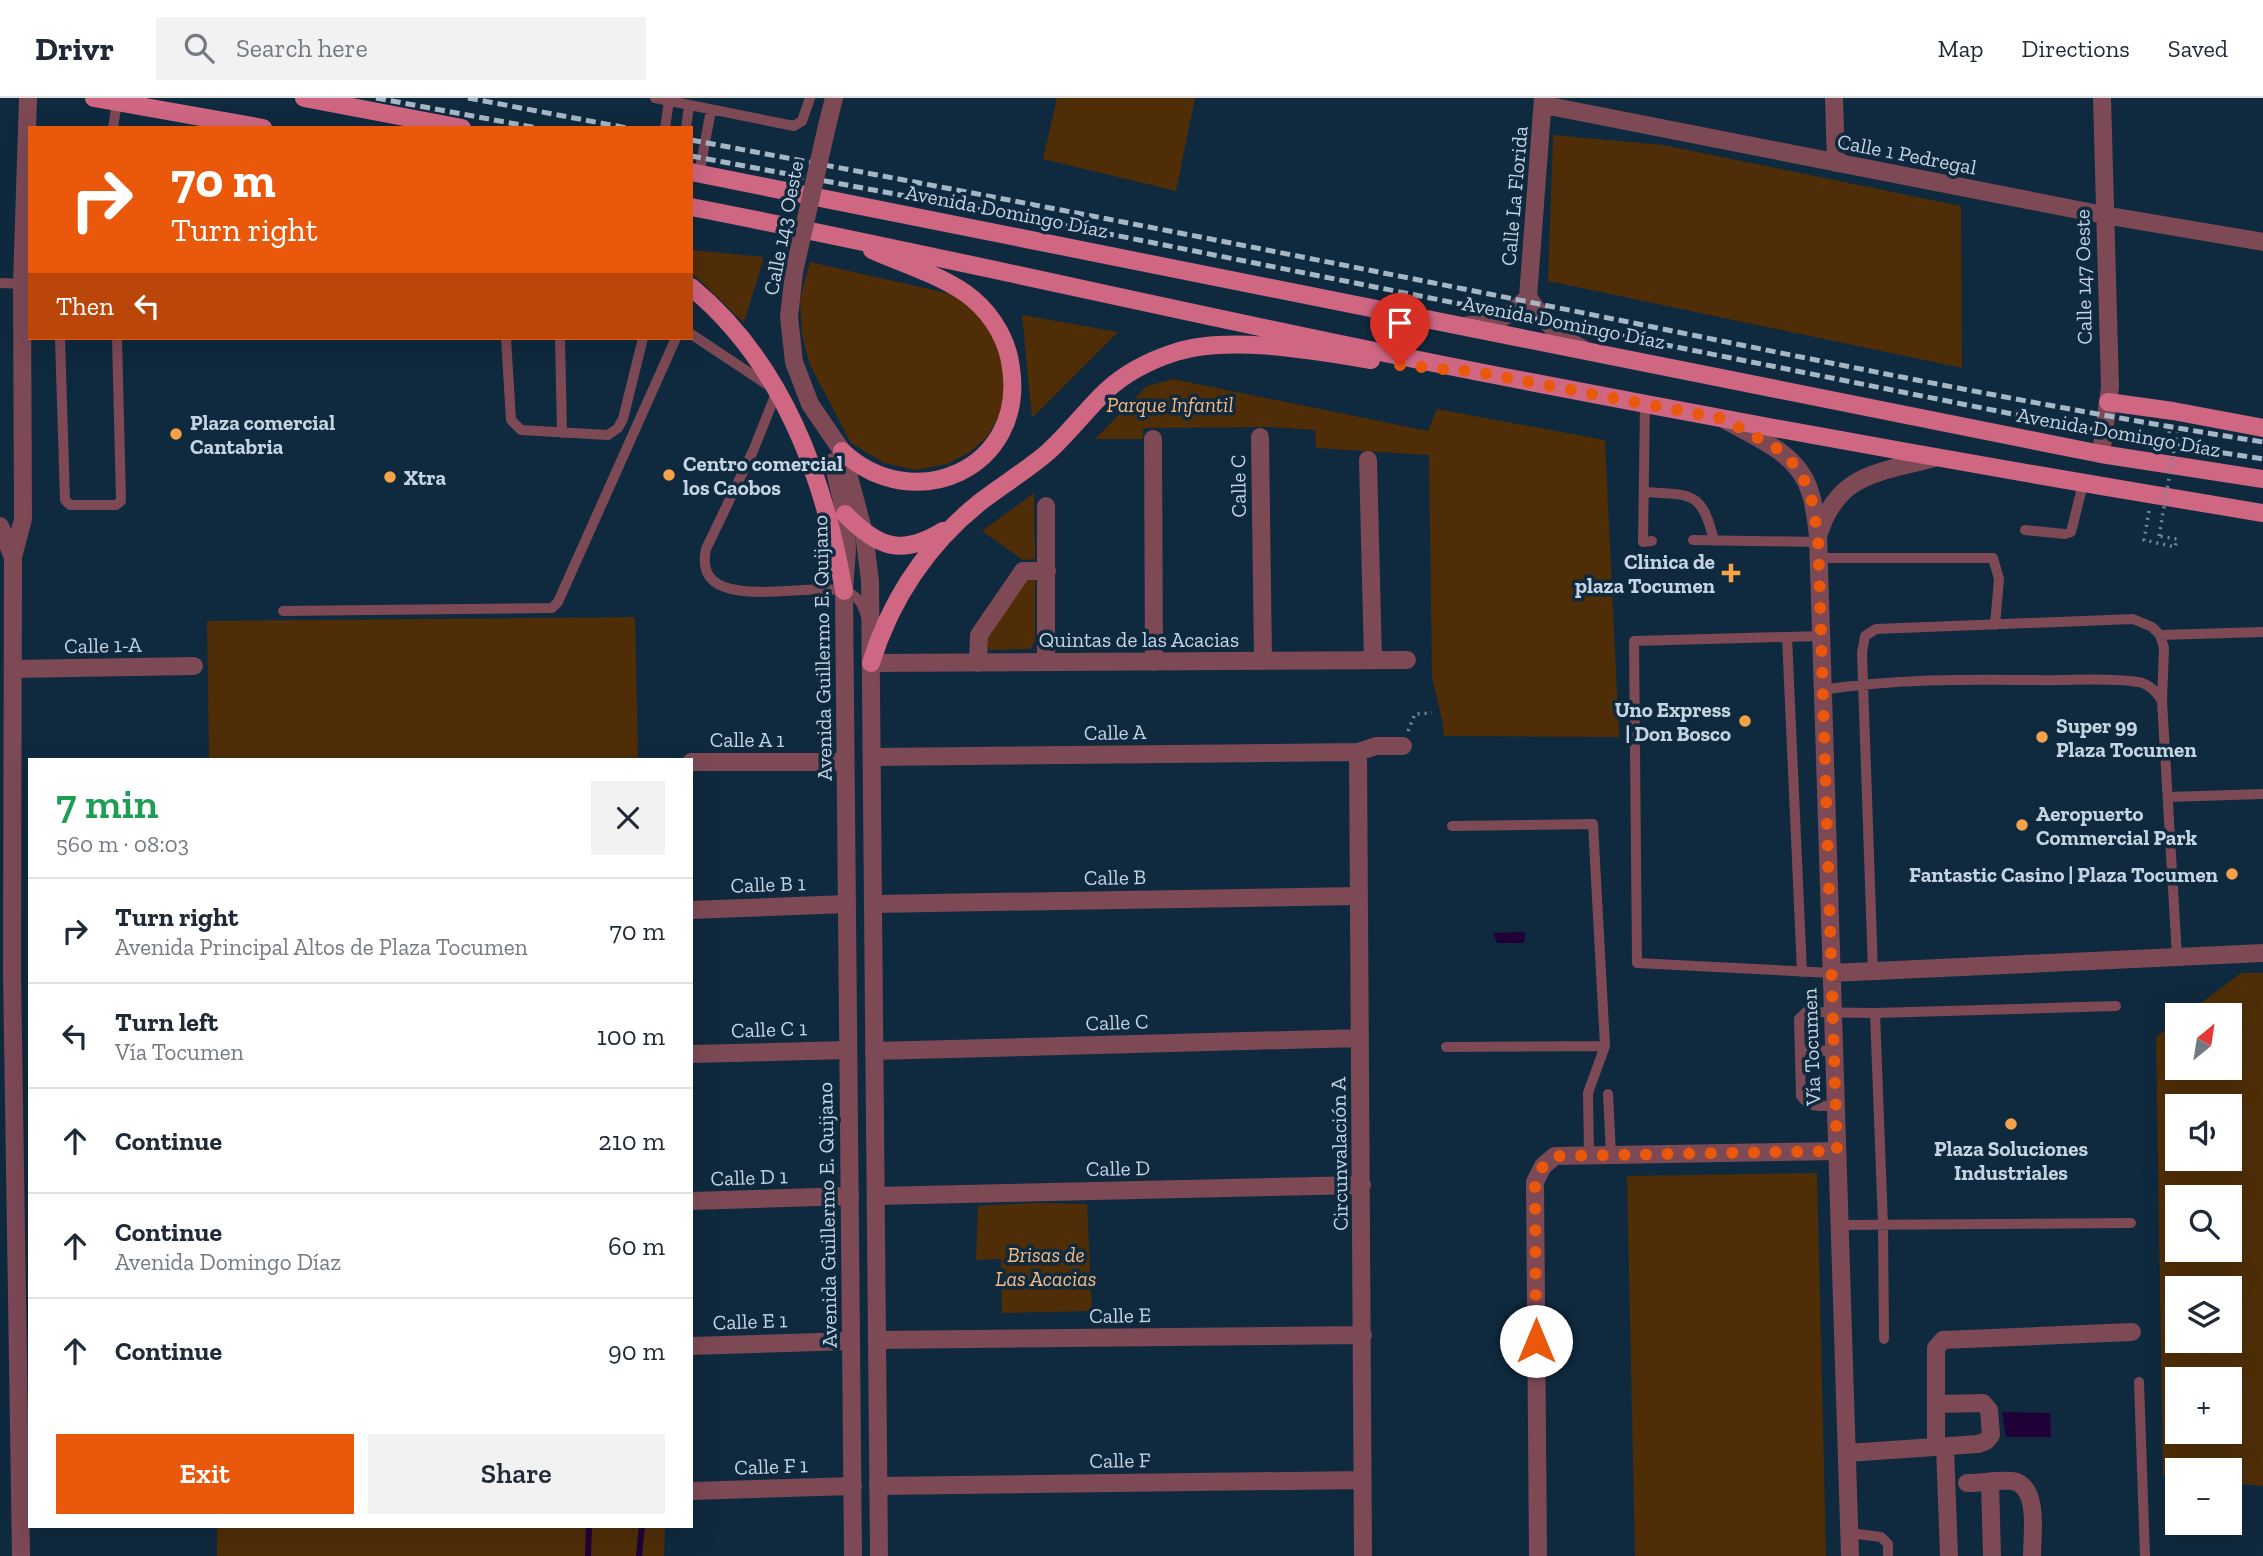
<!DOCTYPE html>
<meta charset="utf-8">
<style>
:root{--surface:#fff;--page:#f2f2f3;--text:#1f2937;--muted:#747a83;--line:#e0e1e3;--accent:#ea580c}
body{margin:0;font-family:"Zilla Slab",serif;background:var(--page);color:var(--text);height:100vh;display:flex;flex-direction:column;font-size:26px;white-space:nowrap}
*{box-sizing:border-box;margin:0}
p{font-size:23px;color:var(--muted)}
.icon{flex:none;width:38px;height:38px;fill:none;stroke:currentColor;stroke-width:2;stroke-linecap:round;stroke-linejoin:round}
.map{position:relative;flex:1;overflow:hidden}
.details{position:absolute;left:28px;top:660px;width:665px;height:770px;display:flex;flex-direction:column;background:var(--surface);border-radius:0px;box-shadow:0 7px 28px #0002}
.details>*{flex:none}
.guide{position:absolute;left:28px;top:28px;width:665px;height:214px;border-radius:0px;box-shadow:0 7px 28px #0002;background:#ea580c;color:#fff;overflow:hidden}
.needle{width:46px;rotate:30deg}
.fabs{position:absolute;left:2165px;top:905px;display:grid;gap:14px}
.fabs a{display:grid;place-items:center;width:77px;height:77px;border-radius:0px;background:var(--surface);box-shadow:0 7px 28px #0002;font-size:35px}
.pin{position:absolute;display:grid;place-items:center;width:60px;height:60px;color:#fff;margin:-72px -30px;border-radius:50% 50% 50% 0;rotate:-45deg;box-shadow:0 0 7px #0007}
.pin .icon{rotate:45deg}
.me{position:absolute;width:77px;margin:-38px;rotate:0deg;stroke-linejoin:round;filter:drop-shadow(0 0 5px #0008)}
.turn{display:flex;align-items:center;gap:24px;height:147px;padding:0 28px;font-size:32px}
.turn .icon{width:91px;height:91px;stroke-width:2.5}
.turn b{display:block;font-size:49px;line-height:60px}
.then{display:flex;align-items:center;height:66px;padding:0 28px;background:#0003;gap:14px;font-size:26px}
.round{display:grid;place-items:center;flex:none;width:74px;height:74px;border-radius:0px;background:var(--page)}
.overview{display:flex;align-items:center;justify-content:space-between;height:119px;padding:0 28px}
h1{font-size:42px;font-weight:600;line-height:52px;color:#1e9e55}
.action{display:flex;gap:14px;margin-top:auto;padding:14px 28px}
.action a{flex:1;height:80px;border-radius:0px;background:var(--accent);color:#fff;font-size:28px;font-weight:600;line-height:80px;text-align:center}
.action a+a{background:var(--page);color:var(--text)}
ul{padding:0;list-style:none}
li{display:flex;align-items:center;gap:21px;height:105px;padding:0 28px;border-top:2px solid var(--line)}
li div{flex:1}
li b{display:block;font-size:26px}
li em{font-style:normal}
header{display:flex;align-items:center;gap:42px;box-sizing:border-box;height:98px;padding:0 35px;background:var(--surface);border-bottom:2px solid var(--line)}
header strong{font-size:33px}
nav{display:flex;gap:38px;margin-inline-start:auto;font-size:24px}
.search{width:490px;height:63px;background:var(--page);display:flex;align-items:center;gap:18px;box-sizing:border-box;padding:0 24px;border-radius:0px;color:var(--muted);font-size:26px}
.map>svg:first-child{display:block}
.green{fill:#4f2e07;fill-rule:evenodd}
.water{fill:#1f0137}
.lines{fill:none;stroke-linecap:round;stroke-linejoin:round}
.stream{stroke:#1f0137;stroke-width:6}
.path{stroke:#728697;stroke-width:3.5;stroke-dasharray:2 5;stroke-linecap:butt}
.service{stroke:#7c4955;stroke-width:10}
.minor{stroke:#7c4955;stroke-width:18}
.tertiary{stroke:#7c4955;stroke-width:18}
.primary{stroke:#cf6682;stroke-width:18}
.rail{stroke:#a5b6c5;stroke-width:5;stroke-dasharray:10 5;stroke-linecap:butt}
.path-bridge{stroke:#728697;stroke-width:3.5;stroke-dasharray:2 5;stroke-linecap:butt}
.tertiary-bridge{stroke:#7c4955;stroke-width:18}
.route{stroke:#ea580c;stroke-width:12;stroke-dasharray:0 21.6}
.poi-dot{fill:#f6a248;stroke:#0f293e;stroke-width:2.5}
.labels{text-anchor:middle;dominant-baseline:central;stroke-width:7;stroke-linejoin:round;paint-order:stroke}
.street-label{font-size:21px;fill:#c5d4e2;stroke:#0f293e}
.park-label{font-size:21px;font-style:italic;fill:#f7b97f;stroke:#0f293e}
.poi-label{font-size:21px;font-weight:bold;fill:#c5d4e2;stroke:#0f293e;text-anchor:start}
</style>
<header>
<strong>Drivr</strong>
<div class="search"><svg class="icon" aria-label="search" viewBox="0 0 24 24"><circle cx="10" cy="10" r="6"/><path d="M15 15l6 6"/></svg>Search here</div>
<nav><a>Map</a><a>Directions</a><a>Saved</a></nav>
</header>
<div class="map">
<svg width="2263" height="1458" viewBox="0 0 2263 1458">
<rect width="100%" height="100%" fill="#0f293e"/>
<path class="green" d="M1057,0H1195L1176,93L1043,61Z
M1553,37L1663,47L1961,108L1962,270L1548,183Z
M691,152L764,159L744,225L691,174Z
M810,164L964,199L998,240L1007,280L1003,311L987,339L970,354L947,366L916,372L884,365L851,345L810,267L802,237L800,200Z
M1022,217L1118,234L1032,320Z
M1173,281L1428,333L1437,311L1605,342L1619,639L1444,638L1442,622L1432,579L1429,357L1316,350L1315,332L1269,329L1143,330V341H1095L1147,288Z
M1034,395L1035,461L1023,462L982,433Z
M1027,481H1035V543L1030,551L989,552L987,549L988,534Z
M635,519L638,661H209L207,523Z
M2241,875H2263V1388L2230,1385V1372H2177V1380L2163,1378L2156,939L2177,923V970H2230V917H2185ZM2177,1008H2230V1060H2177ZM2177,1099H2230V1152H2177ZM2177,1190H2230V1242H2177ZM2230,1281V1334H2177V1281Z
M1817,1075L1826,1458H1635L1627,1078Z
M1033,1105L1087,1106L1092,1213L1002,1215L1001,1161L976,1162L978,1108Z
M217,1428H665L664,1458H217Z"/>
<path class="water" d="M1525,834L1524,845H1497L1493,835Z
M2002,1314L2050,1315L2051,1339H2006Z"/>
<g class="lines">
<path class="stream" d="M588,1458L589,1428
M639,1458L642,1428"/>
<path class="path" d="M2167,349L2170,329
M2149,413L2144,442L2175,449L2177,441L2159,438
M1408,633L1415,616L1432,615"/>
<path class="service" d="M655,0L794,28L802,23L810,0
M113,30L117,4
M665,30L669,3
M686,30L689,8
M699,76L711,12
M0,185L25,186
M691,236L777,293L753,353L706,451C691,521 814,481 847,494C859,499 863,507 866,519
M60,240L65,402L70,407H116L121,403L117,240
M506,240L511,322L521,332L608,337L618,330L623,321L643,240
M560,240L562,335
M1645,304L1643,444L1652,443
M1644,394C1691,397 1702,392 1714,443
M2025,432L2065,436L2071,434L2083,386
M1693,442L1818,444
M1818,460H1993L1999,481L1995,527
M283,513L552,510L558,504L676,240
M2160,537L2263,534
M1821,538L1634,543L1637,865L1832,875
M1787,539L1802,874
M1822,592C1893,581 1965,581 2036,582C2070,583 2105,579 2138,584C2148,585 2158,595 2162,603
M2168,699L2263,696
M1452,728L1593,726L1605,948L1588,995L1589,1057
M1873,873L1862,555L1865,538L1876,531L2133,521L2152,529L2160,537L2164,550L2162,603L2177,859
M1446,949L1605,948
M1800,952L1834,953
M1608,996L1611,1056
M1835,1007C1821,1008 1810,1011 1801,998L1799,921L1806,914L1875,915
M1839,1127L2131,1125
M1884,1241L1883,1127L1875,915L2116,908
M2139,1284L2145,1458
M1849,1435L1881,1439L1888,1446V1458"/>
<path class="minor" d="M1543,0L1528,199C1543,222 1558,238 1583,251
M1834,0L1836,65
M1544,7L2104,117L2263,144
M1468,227C1494,227 1511,218 1528,199
M1727,323C1759,341 1799,356 1810,394C1815,408 1816,423 1818,438L1850,1458
M1260,339L1263,563
M1153,341L1154,564
M2101,356L2110,289L2102,0
M1368,362L1373,562
M0,428L13,459
M1819,435C1839,374 1880,375 1934,360
M1046,564V408
M871,565L1407,562
M978,565L979,537L1023,473H1047
M13,571L194,568
M1358,654L1363,1458
M872,659L1358,654L1376,648H1403
M691,664H845
M873,806L1358,798
M691,812L847,806
M1832,875L2263,855
M874,953L1360,940
M691,956L848,952
M876,1098L1362,1087
M691,1103L850,1098
M877,1242L1363,1237
M691,1248L851,1243
M1936,1349V1250L1943,1242L2132,1234
M1945,1349L1949,1458
M1847,1355L1978,1346L1986,1343L1991,1337L1989,1312L1983,1305L1937,1306
M1967,1385C1981,1385 1998,1382 2012,1383C2040,1387 2032,1437 2032,1458
M1990,1385L1992,1458
M878,1388L1362,1382
M691,1393L853,1388
M21,1458L12,874L13,459L23,421L22,186L28,0
M1538,1458L1535,1084L1543,1068L1555,1058L1837,1053"/>
<path class="tertiary" d="M827,28L834,0
M794,174L789,219L794,264L810,306L842,353L864,435L870,483L879,1458
M833,364L845,416L847,452L844,493L853,1458"/>
<path class="primary" d="M94,0L263,30
M304,0L462,30
M691,74L2101,356L2263,381
M691,109C955,160 1216,223 1479,274C1740,325 2001,372 2263,415
M691,189C783,265 824,379 844,493
M2108,304L2173,313L2263,330
M842,353C913,420 1026,371 1011,270C1008,244 994,219 973,201C947,179 903,166 872,152
M845,416C877,449 901,459 943,433
M871,565C891,501 927,447 979,405C1002,387 1026,373 1048,354C1069,335 1086,312 1106,293C1125,275 1151,262 1176,254C1230,237 1315,253 1371,262"/>
<path class="rail" d="M376,0L537,30
M468,0L627,30
M691,42C976,95 1260,150 1544,207C1783,255 2022,306 2263,344
M691,58L1099,134L2158,345L2263,361"/>
<path class="path-bridge" d="M2159,438L2177,334"/>
<path class="tertiary-bridge" d="M794,174L827,28"/>
</g>
<g class="lines">
<path class="route" d="M1400,267L1477,274L1724,321L1778,351L1796,368L1810,393L1818,438L1837,1053L1555,1058L1543,1068L1535,1084L1536,1243"/>
</g>
<g class="poi-dot">
<circle cx="176" cy="336" r="7"/>
<circle cx="669" cy="377" r="7"/>
<circle cx="390" cy="379" r="7"/>
<path d="M1727.5 464.5h7v7h7v7h-7v7h-7v-7h-7v-7h7z"/>
<circle cx="1745" cy="623" r="7"/>
<circle cx="2042" cy="639" r="7"/>
<circle cx="2022" cy="727" r="7"/>
<circle cx="2232" cy="776" r="7"/>
<circle cx="2011" cy="1026" r="7"/>
</g>
<g class="labels">
<g class="street-label">
<text transform="translate(1907 56) rotate(11)">Calle 1 Pedregal</text>
<text transform="translate(1514 98) rotate(-85)">Calle La Florida</text>
<text transform="translate(1007 113) rotate(11)">Avenida Domingo Díaz</text>
<text transform="translate(783 130) rotate(-79)">Calle 143 Oeste</text>
<text transform="translate(2083 179) rotate(-91)">Calle 147 Oeste</text>
<text transform="translate(1564 224) rotate(11)">Avenida Domingo Díaz</text>
<text transform="translate(2119 334) rotate(10)">Avenida Domingo Díaz</text>
<text transform="translate(1238 388) rotate(-91)">Calle C</text>
<text x="1139" y="541">Quintas de las Acacias</text>
<text transform="translate(103 547) rotate(-1)">Calle 1-A</text>
<text transform="translate(822 550) rotate(-91)">Avenida Guillermo E. Quijano</text>
<text transform="translate(1115 634) rotate(-1)">Calle A</text>
<text x="747" y="641">Calle A 1</text>
<text transform="translate(1115 779) rotate(-1)">Calle B</text>
<text transform="translate(768 786) rotate(-2)">Calle B 1</text>
<text transform="translate(1117 924) rotate(-2)">Calle C</text>
<text transform="translate(769 931) rotate(-2)">Calle C 1</text>
<text transform="translate(1811 949) rotate(-92)">Vía Tocumen</text>
<text transform="translate(1339 1056) rotate(-91)">Circunvalación A</text>
<text transform="translate(1118 1070) rotate(-1)">Calle D</text>
<text transform="translate(749 1079) rotate(-2)">Calle D 1</text>
<text transform="translate(827 1117) rotate(-91)">Avenida Guillermo E. Quijano</text>
<text transform="translate(1120 1217) rotate(-1)">Calle E</text>
<text transform="translate(750 1223) rotate(-2)">Calle E 1</text>
<text transform="translate(1120 1362) rotate(-1)">Calle F</text>
<text transform="translate(771 1368) rotate(-2)">Calle F 1</text>
</g>
<g class="park-label">
<text x="1170" y="306">Parque Infantil</text>
<text x="1046" y="1156">Brisas de<tspan x="1046" dy="24">Las Acacias</tspan></text>
</g>
<g class="poi-label">
<text x="190" y="324">Plaza comercial<tspan x="190" dy="24">Cantabria</tspan></text>
<text x="683" y="365">Centro comercial<tspan x="683" dy="24">los Caobos</tspan></text>
<text x="404" y="379">Xtra</text>
<text x="1715" y="463" text-anchor="end">Clinica de<tspan x="1715" dy="24">plaza Tocumen</tspan></text>
<text x="1731" y="611" text-anchor="end">Uno Express<tspan x="1731" dy="24">| Don Bosco</tspan></text>
<text x="2056" y="627">Super 99<tspan x="2056" dy="24">Plaza Tocumen</tspan></text>
<text x="2036" y="715">Aeropuerto<tspan x="2036" dy="24">Commercial Park</tspan></text>
<text x="2218" y="776" text-anchor="end">Fantastic Casino | Plaza Tocumen</text>
<text x="2011" y="1050" text-anchor="middle">Plaza Soluciones<tspan x="2011" dy="24">Industriales</tspan></text>
</g>
</g>
</svg>
<div class="fabs">
<a><svg class="needle" viewBox="-14 -14 28 28"><path d="M0-13l5 13h-10z" fill="#e53935"/><path d="M0 13l5-13h-10z" fill="#747a83"/></svg></a>
<a><svg class="icon" aria-label="sound" viewBox="0 0 24 24"><path d="M4 9h4l5-4v14l-5-4H4zM17 9q2 3 0 6"/></svg></a>
<a><svg class="icon" aria-label="search" viewBox="0 0 24 24"><circle cx="10" cy="10" r="6"/><path d="M15 15l6 6"/></svg></a>
<a><svg class="icon" aria-label="layers" viewBox="0 0 24 24"><path d="M12 4l9 5-9 5-9-5zM3 14l9 5 9-5"/></svg></a>
<a>+</a>
<a>−</a>
</div>
<div class="pin" style="left:1400px;top:267px;background:#d93025"><svg class="icon" aria-label="arrive" viewBox="0 0 24 24"><path d="M6 21V4h12l-3 4 3 4H6"/></svg></div>
<svg class="me" style="left:1536px;top:1243px" viewBox="-20 -20 40 40"><circle r="19" fill="#fff"/><path d="M0-13L10 11 0 6-10 11z" fill="#ea580c"/></svg>
<div class="guide">
<div class="turn"><svg class="icon" aria-label="right" viewBox="0 0 24 24"><path d="M7 20v-9h11M14 6l5 5-5 5"/></svg><div><b>70 m</b>Turn right</div></div>
<div class="then">Then<svg class="icon" aria-label="left" viewBox="0 0 24 24"><path d="M17 20v-9H6M10 6l-5 5 5 5"/></svg></div>
</div>
<section class="details">
<div class="overview"><div><h1>7 min</h1><p>560 m · 08:03</p></div><a class="round"><svg class="icon" aria-label="close" viewBox="0 0 24 24"><path d="M6 6l12 12M18 6L6 18"/></svg></a></div>
<ul>
<li><svg class="icon" aria-label="right" viewBox="0 0 24 24"><path d="M7 20v-9h11M14 6l5 5-5 5"/></svg><div><b>Turn right</b><p>Avenida Principal Altos de Plaza Tocumen</p></div><em>70 m</em></li>
<li><svg class="icon" aria-label="left" viewBox="0 0 24 24"><path d="M17 20v-9H6M10 6l-5 5 5 5"/></svg><div><b>Turn left</b><p>Vía Tocumen</p></div><em>100 m</em></li>
<li><svg class="icon" aria-label="ahead" viewBox="0 0 24 24"><path d="M12 20V5M6 11l6-6 6 6"/></svg><div><b>Continue</b></div><em>210 m</em></li>
<li><svg class="icon" aria-label="ahead" viewBox="0 0 24 24"><path d="M12 20V5M6 11l6-6 6 6"/></svg><div><b>Continue</b><p>Avenida Domingo Díaz</p></div><em>60 m</em></li>
<li><svg class="icon" aria-label="ahead" viewBox="0 0 24 24"><path d="M12 20V5M6 11l6-6 6 6"/></svg><div><b>Continue</b></div><em>90 m</em></li>
</ul>
<div class="action"><a>Exit</a><a>Share</a></div>
</section>
</div>
